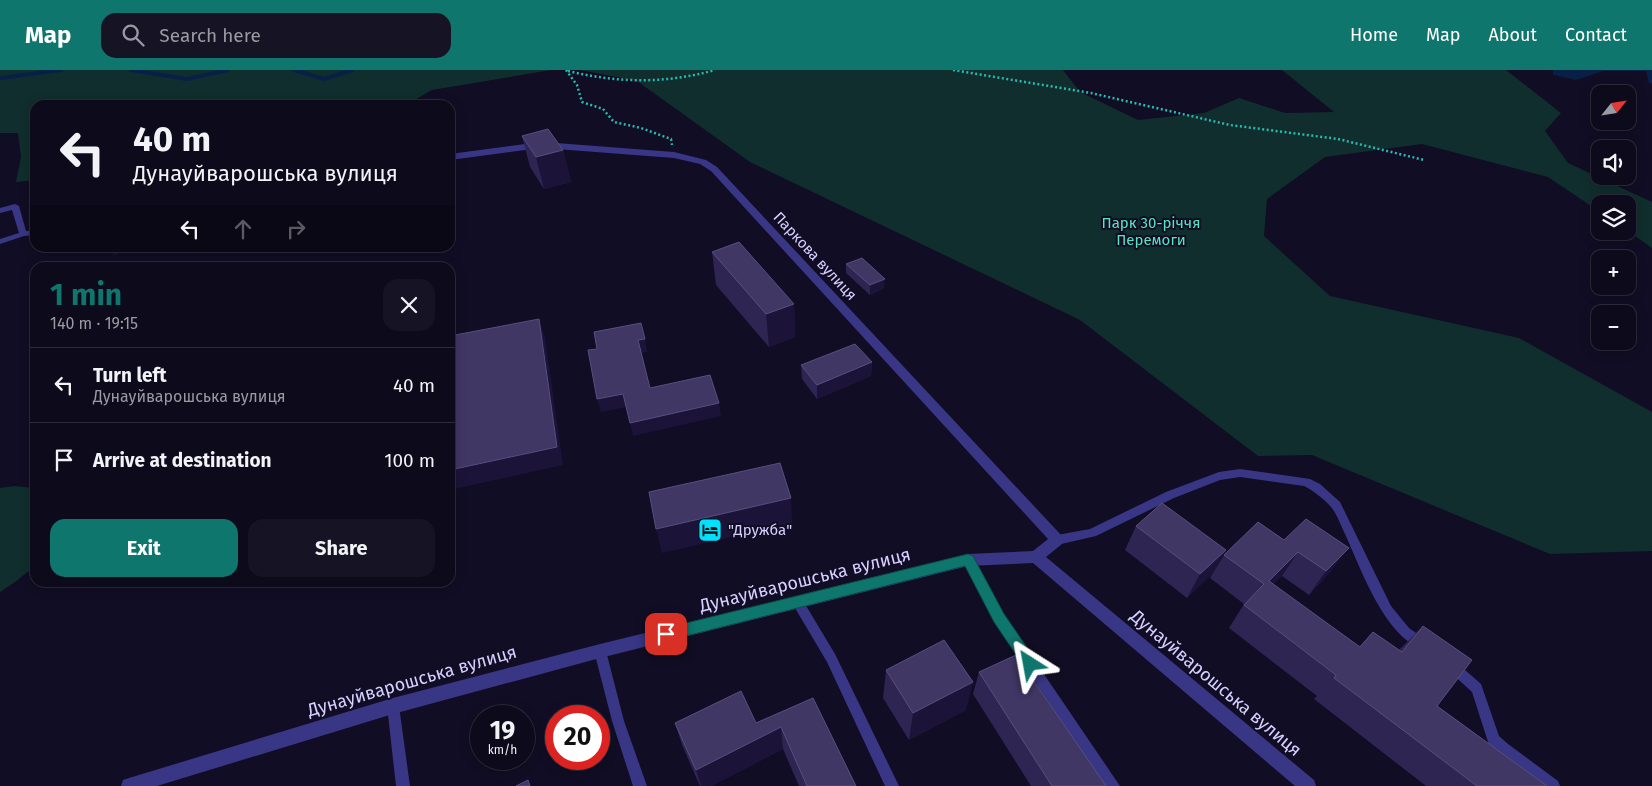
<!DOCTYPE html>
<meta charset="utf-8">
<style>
:root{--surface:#0d0a1b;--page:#161324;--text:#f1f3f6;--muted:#9a9aa3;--line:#2d2b3a;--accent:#0f766e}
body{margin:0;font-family:"Fira Sans",sans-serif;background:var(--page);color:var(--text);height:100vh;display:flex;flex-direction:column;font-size:19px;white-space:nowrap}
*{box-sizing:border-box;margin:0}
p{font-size:16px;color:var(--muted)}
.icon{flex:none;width:28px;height:28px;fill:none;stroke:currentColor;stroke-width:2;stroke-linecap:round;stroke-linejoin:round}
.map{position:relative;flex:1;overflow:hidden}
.sheet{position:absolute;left:30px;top:192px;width:425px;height:325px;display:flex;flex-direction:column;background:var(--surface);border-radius:15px;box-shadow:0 2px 12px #0003,0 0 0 1px var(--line)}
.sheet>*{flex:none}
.banner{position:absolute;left:30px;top:30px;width:425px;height:152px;border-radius:15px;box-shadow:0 2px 12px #0003,0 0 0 1px var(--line);background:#0d0a1b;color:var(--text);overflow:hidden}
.needle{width:32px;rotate:60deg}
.buttons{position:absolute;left:1591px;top:15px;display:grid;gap:10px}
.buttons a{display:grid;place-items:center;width:45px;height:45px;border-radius:10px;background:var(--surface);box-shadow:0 2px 12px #0003,0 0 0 1px var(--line);font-size:25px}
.speed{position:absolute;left:470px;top:635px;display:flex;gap:10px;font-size:25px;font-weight:700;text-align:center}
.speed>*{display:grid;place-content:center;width:65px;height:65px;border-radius:50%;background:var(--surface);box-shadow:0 2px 12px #0003,0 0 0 1px var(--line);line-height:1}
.speed small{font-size:12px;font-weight:400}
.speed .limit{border:8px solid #d22;background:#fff;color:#111}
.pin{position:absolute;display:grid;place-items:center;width:42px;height:42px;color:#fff;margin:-21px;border-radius:10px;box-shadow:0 2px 8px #0006}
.me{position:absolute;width:55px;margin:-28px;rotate:326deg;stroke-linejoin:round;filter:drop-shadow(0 0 4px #0008)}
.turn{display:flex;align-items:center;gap:18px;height:105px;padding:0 20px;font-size:22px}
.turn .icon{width:65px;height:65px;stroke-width:2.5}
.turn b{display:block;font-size:35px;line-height:42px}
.lanes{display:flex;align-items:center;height:48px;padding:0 20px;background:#0003;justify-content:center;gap:25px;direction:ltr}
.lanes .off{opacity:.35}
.round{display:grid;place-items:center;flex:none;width:52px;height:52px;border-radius:15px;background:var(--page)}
.head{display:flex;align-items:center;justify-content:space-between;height:85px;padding:0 20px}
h1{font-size:30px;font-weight:700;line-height:38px;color:var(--accent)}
.cta{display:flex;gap:10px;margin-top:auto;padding:10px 20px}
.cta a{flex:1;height:58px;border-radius:15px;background:var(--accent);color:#fff;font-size:20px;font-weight:700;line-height:58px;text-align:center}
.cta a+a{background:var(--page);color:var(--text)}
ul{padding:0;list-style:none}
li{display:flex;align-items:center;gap:15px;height:75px;padding:0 20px;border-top:1px solid var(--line)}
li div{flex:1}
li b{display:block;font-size:19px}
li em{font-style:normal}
header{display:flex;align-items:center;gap:30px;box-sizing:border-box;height:70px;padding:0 25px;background:var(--accent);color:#fff}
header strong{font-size:24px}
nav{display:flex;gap:28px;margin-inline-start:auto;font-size:18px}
.search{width:350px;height:45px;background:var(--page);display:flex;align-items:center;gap:12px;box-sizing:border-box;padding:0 18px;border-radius:15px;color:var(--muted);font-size:19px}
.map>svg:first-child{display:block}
.green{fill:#102e2d}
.water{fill:#092046}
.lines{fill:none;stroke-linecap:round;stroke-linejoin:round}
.stream{stroke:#092046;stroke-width:4}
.path{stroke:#29bab1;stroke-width:2.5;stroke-dasharray:2 2.5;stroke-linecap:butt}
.lane{fill:#393685;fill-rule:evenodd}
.street{fill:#393685;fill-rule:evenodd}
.wall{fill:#2e2553}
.shaded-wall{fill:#1b1438}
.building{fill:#403765;stroke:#574f7e}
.route{fill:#0f766e;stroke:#0a4d48}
.labels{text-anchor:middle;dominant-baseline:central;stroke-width:4;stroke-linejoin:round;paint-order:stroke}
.park-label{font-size:15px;fill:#56e5c1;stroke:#110d24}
.street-label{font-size:15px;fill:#d5d0ff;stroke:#110d24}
.poi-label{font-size:15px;fill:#d5d0ff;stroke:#110d24;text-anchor:start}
.near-street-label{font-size:18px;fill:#d5d0ff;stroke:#110d24}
</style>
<header>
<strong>Map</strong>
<div class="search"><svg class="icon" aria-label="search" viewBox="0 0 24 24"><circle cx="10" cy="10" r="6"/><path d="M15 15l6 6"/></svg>Search here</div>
<nav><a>Home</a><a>Map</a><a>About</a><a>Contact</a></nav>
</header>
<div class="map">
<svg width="1652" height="716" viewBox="0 0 1652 716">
<rect width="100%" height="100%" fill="#110d24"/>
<path class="green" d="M0,0H551L432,20L406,35H35V110L16,112L21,87L18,63H0Z
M580,0H1063L1080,22L1138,50L1204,43L1239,28L1285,43L1334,42L1282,0H1506L1561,43L1545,61L1568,93L1652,132V178L1628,161V134H1600V142L1548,107L1422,74L1325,87L1267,129L1264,166L1330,226L1519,268L1652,342V481L1550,484L1312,385L1258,386L1080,250L750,92L637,11Z
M14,416L35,418V496L15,512L0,522V418Z"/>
<path class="water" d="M1553,0H1652V14L1649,13L1646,1H1603L1576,10L1553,5Z"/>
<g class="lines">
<path class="stream" d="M131,0L187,9L228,0
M294,0L324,9L352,0
M0,8L61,0"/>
<path class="path" d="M566,0L577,15L582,32L603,39L614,52L641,58L671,69L672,75
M953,0L1091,23L1230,55L1338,69L1424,90
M568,1C618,13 665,14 715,0"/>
<path class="lane" d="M15,134L19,136L26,161H35V165L24,166L0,174V169L19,163L12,140L0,143V138Z
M1240,399L1310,409L1320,414L1340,432L1391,536L1409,558L1426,570L1428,574L1426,578L1422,579C1384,565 1361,499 1345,464C1341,456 1337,444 1331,437C1324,429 1314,421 1304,416L1240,407L1220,410L1174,428L1096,466L1057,475L1053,473L1051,470L1053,467L1057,465L1090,459L1166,422L1219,402Z
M968,485L972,487L1003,544L1120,716H1105L995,552L962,490L964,487Z
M798,528L802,529L835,584L899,716H885L827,592L792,533L794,529Z
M600,575L604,577L606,581L624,651L647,716H633L612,651L594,581L596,577Z
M1452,590L1456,592L1481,614L1499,666L1508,674L1558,711L1560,716H1542L1498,684L1489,675L1472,622L1448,600L1446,596L1448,592Z
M393,630L398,632L399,636L410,716H396L387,636L388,632Z"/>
<path class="street" d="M556,73L674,82L706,90L717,97L1062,466L1064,470L1062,474L1046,487L1314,710L1316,716H1295L1033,493L968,496L600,588L393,644L157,716H121L123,710L129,708L393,628L600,574L968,484L1033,481L1048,469L711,101L700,94L674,88L556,79L525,80L450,90V84L525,74Z"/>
</g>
<path class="wall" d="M522,66L563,80L571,112L544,119L530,97Z
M712,182L794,234L795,267L769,277L716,215Z
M846,194L884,218L870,225L846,203Z
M872,292L871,306L817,329L802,309L801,295Z
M1136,456L1226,480L1212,504L1187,528L1125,480Z
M1284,470L1331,501L1309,525L1282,506L1273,514L1359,577L1373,562L1399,580L1423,556L1437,636L1547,716H1426L1314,629L1317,626L1229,558L1244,534L1210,508L1224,485Z
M886,600L966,640L909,670L883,628Z
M979,602L1106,716H1031L973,624Z
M813,628L856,716H799L783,679L711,716H700L682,675L675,653H756Z"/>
<path class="shaded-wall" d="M563,80L571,112L544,119L536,87Z
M108,178H135L114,185Z
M885,209L884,218L870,225V215Z
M794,234L795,267L769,277L766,244Z
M539,249L545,267L563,395L450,420V400Z
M645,269L647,282L641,283L638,270Z
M872,292L871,306L817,329V315Z
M623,324L626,337L601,342L597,329Z
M719,333L721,346L633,366L630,353Z
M791,428L792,453L662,483L656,459Z
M1349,478L1331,501L1309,525L1326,501Z
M1226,480L1212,504L1187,528L1200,504Z
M1298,482L1282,506L1253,534L1269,511Z
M973,612L966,640L909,670L913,643Z
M781,657L783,679L711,716H701L696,700Z"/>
<path class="building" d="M548,59L563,80L536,87L522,66Z
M739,172L794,234L766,244L712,182Z
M862,188L885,209L870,215L846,194Z
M539,249L557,377L450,400V266Z
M641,253L645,269L638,270L650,318L710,305L719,333L630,353L623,324L597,329L588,280L597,279L594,262Z
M855,274L872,292L817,315L801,295Z
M780,393L791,428L656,459L649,422Z
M1162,433L1226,480L1200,504L1136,456Z
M1306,449L1349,478L1326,501L1298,482L1269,511L1360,577L1373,562L1402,582L1423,556L1472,590L1437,636L1547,716H1477L1334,608L1336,605L1244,535L1264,514L1224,485L1258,452L1284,470Z
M944,570L973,612L913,643L886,600Z
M1016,585L1106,716H1052L979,602Z
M741,621L756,653L813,628L856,716H807L781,657L696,700L675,653Z
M528,710L530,716H516Z"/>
<path class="route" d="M968,484L973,486L1004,544L1035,589L1037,594L1035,598L1030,600L1025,598L994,552L965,496L666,571L662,569L660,564L662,560L666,558Z"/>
<defs>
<g id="hotel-square" transform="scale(1.25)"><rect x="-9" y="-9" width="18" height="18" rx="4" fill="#00e2fb" stroke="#110d24"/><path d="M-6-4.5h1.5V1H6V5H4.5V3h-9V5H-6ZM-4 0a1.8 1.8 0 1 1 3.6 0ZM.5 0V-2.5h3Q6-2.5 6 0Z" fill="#111"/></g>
</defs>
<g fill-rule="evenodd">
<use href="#hotel-square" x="710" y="460"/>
</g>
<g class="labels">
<g class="park-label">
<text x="1151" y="153">Парк 30-річчя<tspan x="1151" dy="17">Перемоги</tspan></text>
</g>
<g class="street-label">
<text transform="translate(815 186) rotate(47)">Паркова вулиця</text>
</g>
<g class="poi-label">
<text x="728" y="460">"Дружба"</text>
</g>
<g class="near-street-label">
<text transform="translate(805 510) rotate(-14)">Дунауйварошська вулиця</text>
<text transform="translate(412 611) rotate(-16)">Дунауйварошська вулиця</text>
<text transform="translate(1216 613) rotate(40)">Дунауйварошська вулиця</text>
</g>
</g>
</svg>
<div class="buttons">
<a><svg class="needle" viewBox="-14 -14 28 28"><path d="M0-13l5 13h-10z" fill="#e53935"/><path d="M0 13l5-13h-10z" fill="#9a9aa3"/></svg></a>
<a><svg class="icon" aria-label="sound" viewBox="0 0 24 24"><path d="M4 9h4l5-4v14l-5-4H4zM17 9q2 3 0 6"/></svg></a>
<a><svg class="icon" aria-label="layers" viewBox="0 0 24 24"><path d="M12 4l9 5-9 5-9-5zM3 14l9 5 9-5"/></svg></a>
<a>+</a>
<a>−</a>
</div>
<div class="speed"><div>19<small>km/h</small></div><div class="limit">20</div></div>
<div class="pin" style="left:666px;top:564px;background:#d93025"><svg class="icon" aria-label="arrive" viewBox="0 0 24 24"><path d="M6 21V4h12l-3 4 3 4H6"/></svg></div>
<svg class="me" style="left:1030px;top:594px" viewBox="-20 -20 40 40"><path d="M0-17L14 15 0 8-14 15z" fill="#0f766e" stroke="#fff" stroke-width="4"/></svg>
<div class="banner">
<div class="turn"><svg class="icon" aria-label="left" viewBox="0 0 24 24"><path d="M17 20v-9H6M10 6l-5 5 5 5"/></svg><div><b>40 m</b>Дунауйварошська вулиця</div></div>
<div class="lanes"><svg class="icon" aria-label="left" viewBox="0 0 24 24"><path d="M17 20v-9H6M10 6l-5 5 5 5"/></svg><svg class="icon off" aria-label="ahead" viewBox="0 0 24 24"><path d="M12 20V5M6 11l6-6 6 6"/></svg><svg class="icon off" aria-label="right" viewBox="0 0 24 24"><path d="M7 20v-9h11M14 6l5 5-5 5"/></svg></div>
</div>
<section class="sheet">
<div class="head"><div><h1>1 min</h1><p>140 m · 19:15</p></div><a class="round"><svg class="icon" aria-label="close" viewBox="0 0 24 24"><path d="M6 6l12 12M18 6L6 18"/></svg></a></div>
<ul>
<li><svg class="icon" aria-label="left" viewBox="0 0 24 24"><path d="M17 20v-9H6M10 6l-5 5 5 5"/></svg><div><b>Turn left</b><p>Дунауйварошська вулиця</p></div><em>40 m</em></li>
<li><svg class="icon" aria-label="arrive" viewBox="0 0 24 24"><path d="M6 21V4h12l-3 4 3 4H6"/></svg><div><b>Arrive at destination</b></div><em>100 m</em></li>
</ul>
<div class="cta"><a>Exit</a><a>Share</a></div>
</section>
</div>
